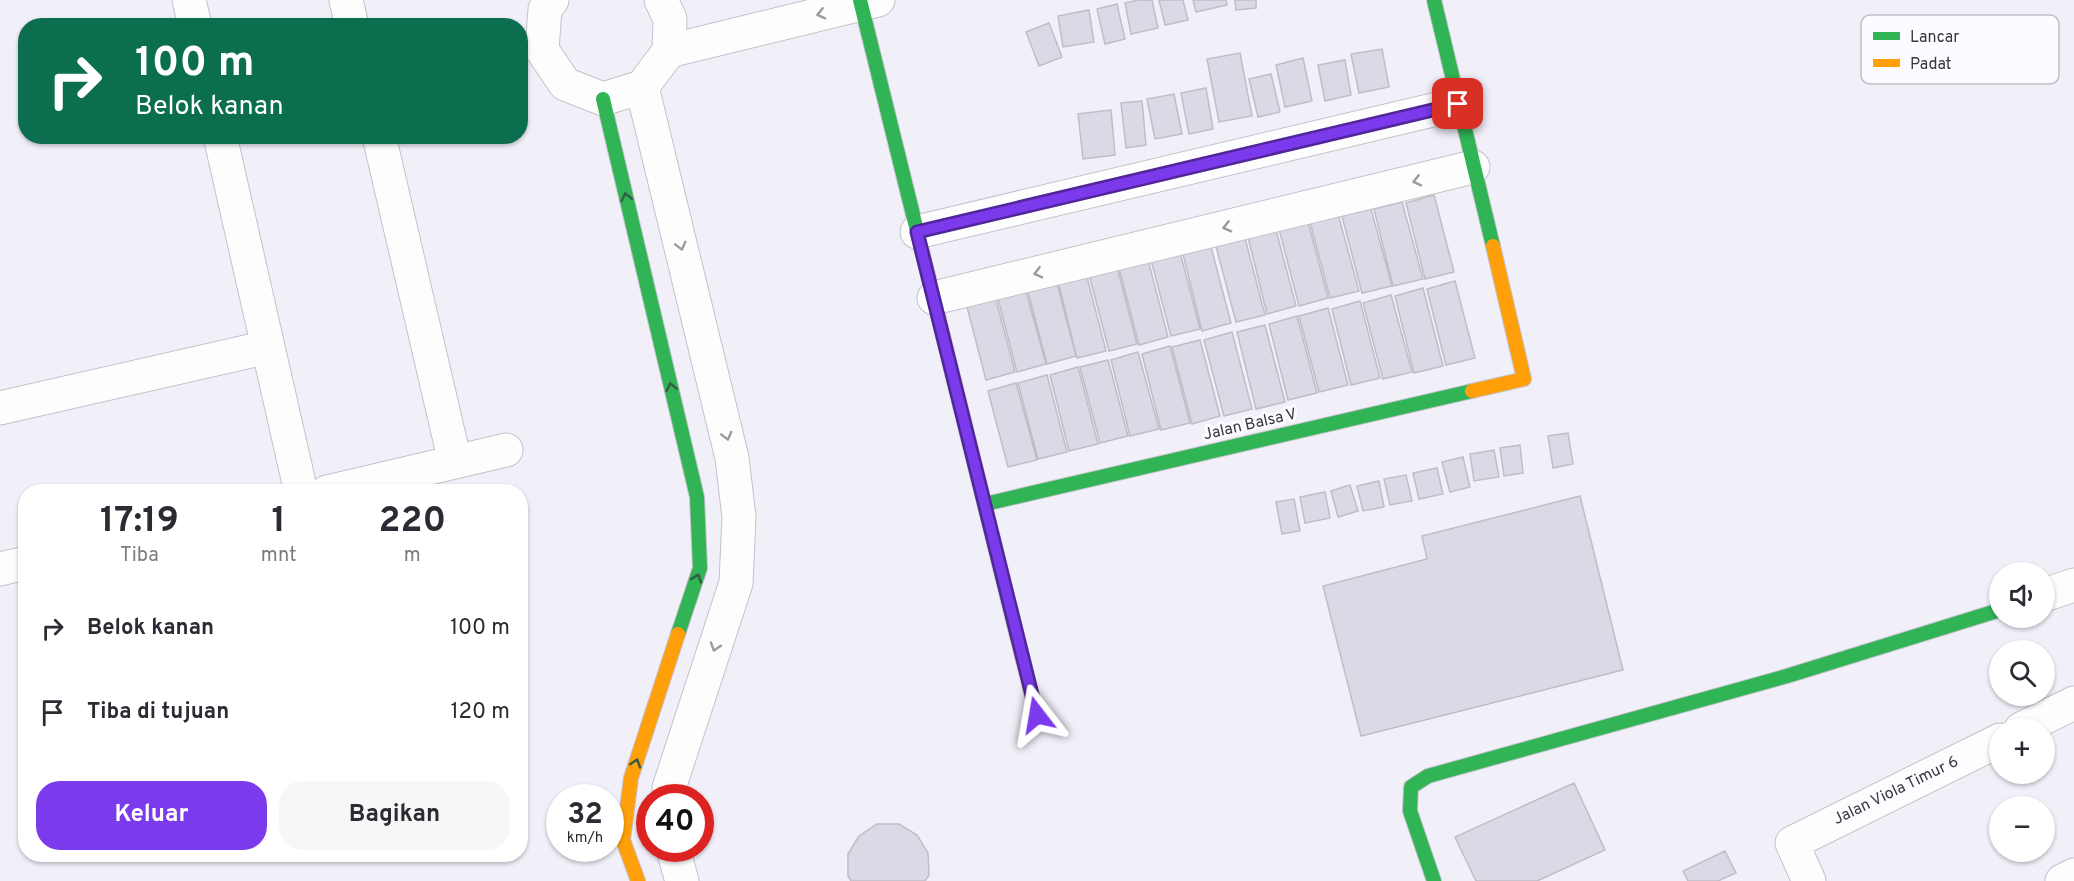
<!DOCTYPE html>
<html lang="id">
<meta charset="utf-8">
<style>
:root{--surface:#fff;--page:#f7f7f7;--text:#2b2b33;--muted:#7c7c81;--accent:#7c3aed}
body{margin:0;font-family:Overpass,sans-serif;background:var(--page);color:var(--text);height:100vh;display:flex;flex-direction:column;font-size:22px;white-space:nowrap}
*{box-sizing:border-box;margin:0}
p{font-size:20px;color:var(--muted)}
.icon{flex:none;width:33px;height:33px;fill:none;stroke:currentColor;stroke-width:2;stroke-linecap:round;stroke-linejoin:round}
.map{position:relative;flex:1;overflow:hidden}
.sheet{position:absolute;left:18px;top:484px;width:510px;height:378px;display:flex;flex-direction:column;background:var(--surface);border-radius:24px;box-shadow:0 2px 4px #0004}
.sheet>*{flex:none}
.guide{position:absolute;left:18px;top:18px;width:510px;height:126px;border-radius:24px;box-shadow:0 2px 4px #0004;background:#0b6e4f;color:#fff;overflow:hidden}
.buttons{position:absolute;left:1989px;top:562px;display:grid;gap:12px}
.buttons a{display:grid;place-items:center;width:66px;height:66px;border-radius:50%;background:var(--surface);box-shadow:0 2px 4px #0004;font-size:30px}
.speed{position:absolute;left:546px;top:784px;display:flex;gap:12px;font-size:30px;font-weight:700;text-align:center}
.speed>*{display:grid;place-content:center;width:78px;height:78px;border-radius:50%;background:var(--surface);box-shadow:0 2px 4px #0004;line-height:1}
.speed small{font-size:15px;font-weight:400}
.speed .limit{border:9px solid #d22;background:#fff;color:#111}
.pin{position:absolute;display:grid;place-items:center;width:51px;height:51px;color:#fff;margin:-26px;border-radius:12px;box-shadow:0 3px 9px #0006}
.me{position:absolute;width:66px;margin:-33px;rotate:346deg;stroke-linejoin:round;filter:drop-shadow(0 0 4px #0008)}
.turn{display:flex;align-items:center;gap:21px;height:126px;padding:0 18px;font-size:27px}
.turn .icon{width:78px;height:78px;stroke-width:2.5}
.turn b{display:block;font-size:42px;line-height:51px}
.eta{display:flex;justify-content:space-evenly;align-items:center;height:102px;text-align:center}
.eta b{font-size:36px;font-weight:700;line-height:42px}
.button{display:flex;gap:12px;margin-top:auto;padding:12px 18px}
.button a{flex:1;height:69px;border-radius:24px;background:var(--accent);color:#fff;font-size:24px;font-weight:700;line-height:69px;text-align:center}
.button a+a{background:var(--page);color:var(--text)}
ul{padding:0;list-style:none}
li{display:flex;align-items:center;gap:18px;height:84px;padding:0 18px}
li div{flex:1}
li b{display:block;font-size:22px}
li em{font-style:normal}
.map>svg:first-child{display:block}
.building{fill:#dad9e6;stroke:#bfbec5;stroke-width:1.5}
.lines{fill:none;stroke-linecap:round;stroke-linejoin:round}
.street-casing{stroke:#c4c2ca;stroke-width:35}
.fast-casing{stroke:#c4c2ca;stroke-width:16}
.slow-casing{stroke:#c4c2ca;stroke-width:16}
.street{stroke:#fdfdfe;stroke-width:33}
.fast{stroke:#30b455;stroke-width:14}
.slow{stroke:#ff9f0a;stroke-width:14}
.oneway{stroke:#9b9a9e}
.oneway2{stroke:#365c46}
.route-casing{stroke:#51269a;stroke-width:15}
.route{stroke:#7c3aed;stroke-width:10}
.labels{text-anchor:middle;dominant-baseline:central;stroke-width:6;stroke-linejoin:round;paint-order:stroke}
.street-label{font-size:16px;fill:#39373f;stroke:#fcfbff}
.key{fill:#fcfbff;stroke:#c2c0c5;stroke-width:1.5}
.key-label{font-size:16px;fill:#39373f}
</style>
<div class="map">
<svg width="2074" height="881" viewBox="0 0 2074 881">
<rect width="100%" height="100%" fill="#f1eff8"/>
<path class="building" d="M1138,0H1152L1158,28L1131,34L1125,3Z
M1159,0H1183L1188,20L1165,25Z
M1193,0H1226L1227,5L1196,12Z
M1235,0H1256V8L1236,10Z
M1117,4L1125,39L1105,44L1097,9Z
M1089,10L1094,42L1063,47L1058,16Z
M1049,23L1062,57L1039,66L1026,32Z
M1382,49L1389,87L1359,93L1351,54Z
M1240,53L1252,116L1219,122L1207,59Z
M1303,58L1312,101L1285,107L1276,65Z
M1345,60L1351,95L1325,101L1318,65Z
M1271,74L1280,112L1258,117L1249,79Z
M1206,88L1213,129L1189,134L1181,93Z
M1174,94L1182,134L1155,139L1147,99Z
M1142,101L1146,145L1126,148L1121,103Z
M1111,110L1115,155L1083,159L1078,114Z
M1434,195L1454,272L1425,279L1406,203Z
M1402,202L1423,279L1393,286L1374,209Z
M1371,209L1392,286L1362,293L1342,216Z
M1338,214L1359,291L1330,298L1310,222Z
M1308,222L1328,298L1299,306L1279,229Z
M1276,230L1296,306L1267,314L1248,237Z
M1245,238L1265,315L1236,322L1216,246Z
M1211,247L1231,323L1202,331L1183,254Z
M1180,252L1200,329L1171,336L1151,260Z
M1148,260L1168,337L1139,345L1119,268Z
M1117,267L1137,344L1109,351L1089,274Z
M1086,273L1106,351L1077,358L1058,281Z
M1056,280L1076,356L1047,364L1027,288Z
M1455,281L1475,358L1446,365L1427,289Z
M1025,288L1046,364L1017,372L997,295Z
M1423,288L1443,366L1414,373L1395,296Z
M1391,295L1412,372L1383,379L1363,303Z
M995,296L1015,372L986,380L966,303Z
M1360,301L1380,378L1351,385L1332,309Z
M1328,308L1348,385L1319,392L1299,316Z
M1297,316L1317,393L1288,400L1269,324Z
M1265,325L1285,402L1256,409L1237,332Z
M1232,332L1252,409L1224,416L1204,340Z
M1200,340L1220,416L1192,424L1172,347Z
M1170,346L1190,423L1161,430L1142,354Z
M1138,352L1159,429L1130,436L1111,360Z
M1108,360L1128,436L1100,443L1080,367Z
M1078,367L1098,444L1069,451L1050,375Z
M1047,375L1067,452L1038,459L1018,383Z
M1016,383L1037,460L1008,467L988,391Z
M1568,433L1573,464L1553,468L1548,436Z
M1520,445L1523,473L1504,476L1500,448Z
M1494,450L1499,477L1474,481L1470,454Z
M1463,457L1470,487L1450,492L1442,462Z
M1437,468L1443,494L1419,499L1413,473Z
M1406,475L1412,501L1390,505L1384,479Z
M1379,481L1384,507L1363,511L1357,486Z
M1350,485L1358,511L1338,517L1331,491Z
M1325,492L1330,518L1305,523L1300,497Z
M1580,496L1623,670L1361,736L1323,586L1427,559L1422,536Z
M1294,499L1300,531L1282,534L1276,502Z
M1574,783L1605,850L1537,881H1476L1455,837Z
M877,824H899L917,835L928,853L929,875L925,881H851L848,876V854L859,836Z
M1725,851L1736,873L1718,881H1688L1683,871Z"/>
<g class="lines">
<g class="street-casing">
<path id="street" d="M189,0L195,26
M346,0L352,26
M552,0L545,9L542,50L565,84L603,99L642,87L669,51L670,19L661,0
M669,51L878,0
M642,87L732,458L739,517L736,583L669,788L670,798
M220,136L301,492
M379,136L455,462
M917,232L1458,104
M934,298L1473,167
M0,408L268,347
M327,492L506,450
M0,569L26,563
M2044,595L2074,585
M2021,729L2074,703
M673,849L682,881
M1809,881L1792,843L2000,740
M2062,881L2074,875"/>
</g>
<g class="fast-casing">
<path id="fast" d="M860,0L1017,636
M1434,0L1493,246
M603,99L697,497L700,568L678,634
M985,504L1472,391
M1434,881L1410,811L1411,787L1428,776L1787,676L2000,610"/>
</g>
<g class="slow-casing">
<path id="slow" d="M1472,391L1524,379L1493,246
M1017,636L1037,715
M638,881L623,840L631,778L678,634"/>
</g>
<use href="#street" class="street"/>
<use href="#fast" class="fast"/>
<use href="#slow" class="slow"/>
</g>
<defs><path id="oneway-chevron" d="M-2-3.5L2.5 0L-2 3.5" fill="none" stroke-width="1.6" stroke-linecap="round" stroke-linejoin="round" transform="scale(1.5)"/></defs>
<g class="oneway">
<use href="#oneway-chevron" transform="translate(821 14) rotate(166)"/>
<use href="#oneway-chevron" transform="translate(1417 181) rotate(166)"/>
<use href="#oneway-chevron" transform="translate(1227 227) rotate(166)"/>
<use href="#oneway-chevron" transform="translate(681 246) rotate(76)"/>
<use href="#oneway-chevron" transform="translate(1038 273) rotate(166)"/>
<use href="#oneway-chevron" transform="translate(727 436) rotate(76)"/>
<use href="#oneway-chevron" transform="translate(715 647) rotate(108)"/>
</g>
<g class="oneway2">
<use href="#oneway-chevron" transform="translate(626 197) rotate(-103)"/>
<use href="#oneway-chevron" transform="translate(671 387) rotate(-103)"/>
<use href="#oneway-chevron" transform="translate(697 578) rotate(-72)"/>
<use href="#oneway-chevron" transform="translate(636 763) rotate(-72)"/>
</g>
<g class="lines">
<g class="route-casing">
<path id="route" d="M1037,715L917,232L1458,104"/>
</g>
<use href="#route" class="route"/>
</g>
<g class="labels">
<g class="street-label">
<text transform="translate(1250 425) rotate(-13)">Jalan Balsa V</text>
<text transform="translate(1896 791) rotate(-26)">Jalan Viola Timur 6</text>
</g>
</g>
<rect x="1861" y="15" width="198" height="69" rx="9" class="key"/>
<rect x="1873" y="32" width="27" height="8" fill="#30b455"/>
<rect x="1873" y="59" width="27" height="8" fill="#ff9f0a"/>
<g class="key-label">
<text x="1910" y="42">Lancar</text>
<text x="1910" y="69">Padat</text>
</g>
</svg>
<div class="buttons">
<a><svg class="icon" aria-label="sound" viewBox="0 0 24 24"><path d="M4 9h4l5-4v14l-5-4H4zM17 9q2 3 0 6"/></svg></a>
<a><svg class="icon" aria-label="search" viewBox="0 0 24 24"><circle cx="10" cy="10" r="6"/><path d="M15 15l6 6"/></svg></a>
<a>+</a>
<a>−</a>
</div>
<div class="speed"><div>32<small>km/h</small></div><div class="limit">40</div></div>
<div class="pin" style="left:1458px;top:104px;background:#d93025"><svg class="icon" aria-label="arrive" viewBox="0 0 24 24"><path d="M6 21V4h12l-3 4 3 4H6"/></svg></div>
<svg class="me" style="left:1037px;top:715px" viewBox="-20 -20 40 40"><path d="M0-17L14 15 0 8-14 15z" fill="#7c3aed" stroke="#fff" stroke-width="4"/></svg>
<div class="guide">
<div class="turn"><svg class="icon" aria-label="right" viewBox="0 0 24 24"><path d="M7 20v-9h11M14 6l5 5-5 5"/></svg><div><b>100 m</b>Belok kanan</div></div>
</div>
<section class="sheet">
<div class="eta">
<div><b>17:19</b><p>Tiba</p></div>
<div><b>1</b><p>mnt</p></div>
<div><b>220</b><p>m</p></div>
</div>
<ul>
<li><svg class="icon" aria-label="right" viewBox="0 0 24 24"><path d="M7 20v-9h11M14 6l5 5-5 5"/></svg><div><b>Belok kanan</b></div><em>100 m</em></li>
<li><svg class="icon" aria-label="arrive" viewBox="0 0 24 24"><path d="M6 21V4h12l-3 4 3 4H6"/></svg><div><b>Tiba di tujuan</b></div><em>120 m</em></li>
</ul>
<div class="button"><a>Keluar</a><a>Bagikan</a></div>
</section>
</div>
